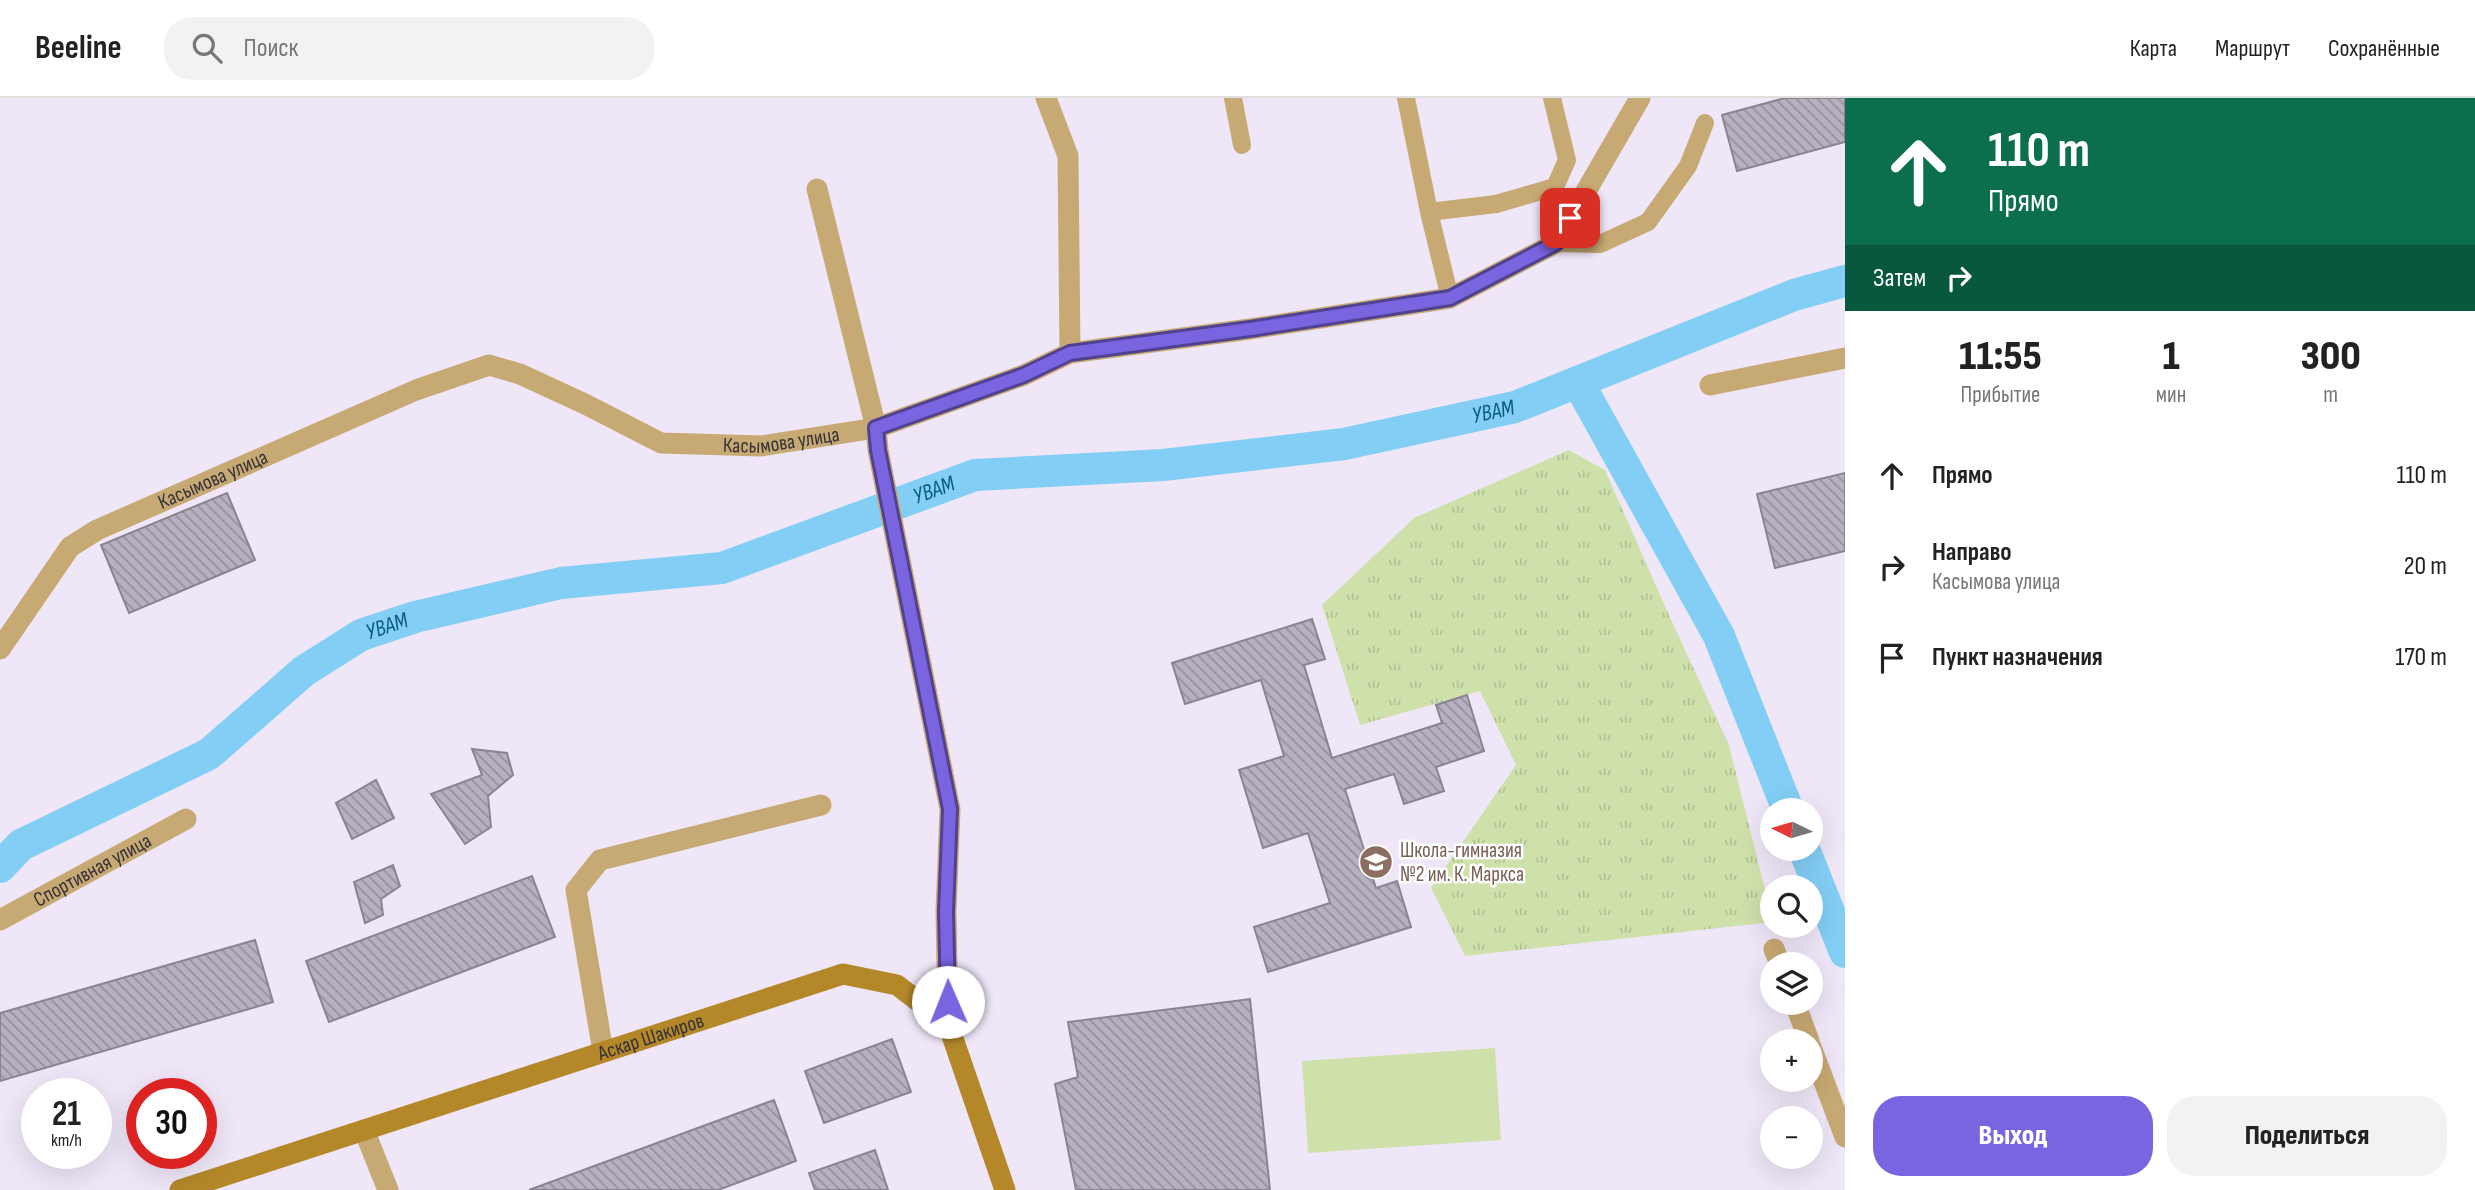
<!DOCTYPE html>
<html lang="ru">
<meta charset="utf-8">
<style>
:root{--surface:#fff;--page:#f2f2f2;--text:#222;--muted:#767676;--line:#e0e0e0;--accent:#7b64df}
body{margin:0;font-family:"Sofia Sans Condensed",sans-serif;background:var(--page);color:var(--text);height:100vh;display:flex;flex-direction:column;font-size:26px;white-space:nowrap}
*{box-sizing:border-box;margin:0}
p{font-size:23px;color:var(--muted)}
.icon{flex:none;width:38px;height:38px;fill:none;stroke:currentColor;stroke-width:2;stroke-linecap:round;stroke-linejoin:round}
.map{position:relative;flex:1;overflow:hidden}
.panel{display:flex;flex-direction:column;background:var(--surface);width:630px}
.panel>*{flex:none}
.guide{background:#0b6e4f;color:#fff;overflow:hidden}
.needle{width:46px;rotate:275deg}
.controls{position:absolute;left:1760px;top:700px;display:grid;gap:14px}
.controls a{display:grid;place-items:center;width:63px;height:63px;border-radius:50%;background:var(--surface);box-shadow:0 7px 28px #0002;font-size:35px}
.speed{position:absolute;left:21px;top:980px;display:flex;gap:14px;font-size:35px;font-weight:700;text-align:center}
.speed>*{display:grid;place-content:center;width:91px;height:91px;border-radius:50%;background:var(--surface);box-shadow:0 7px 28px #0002;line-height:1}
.speed small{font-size:18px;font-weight:400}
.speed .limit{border:10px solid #d22;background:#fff;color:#111}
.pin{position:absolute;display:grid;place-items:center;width:60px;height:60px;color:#fff;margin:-30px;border-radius:14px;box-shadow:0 4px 10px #0006}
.me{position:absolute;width:77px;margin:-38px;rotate:359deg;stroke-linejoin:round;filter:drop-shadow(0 0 5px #0008)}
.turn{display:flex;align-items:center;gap:24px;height:147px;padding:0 28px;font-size:32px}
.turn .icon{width:91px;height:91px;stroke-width:2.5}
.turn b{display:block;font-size:49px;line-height:60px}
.then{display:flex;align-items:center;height:66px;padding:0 28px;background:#0003;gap:14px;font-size:26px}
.eta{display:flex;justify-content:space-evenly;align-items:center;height:119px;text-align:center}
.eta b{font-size:42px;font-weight:800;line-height:49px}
.primary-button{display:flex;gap:14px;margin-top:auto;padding:14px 28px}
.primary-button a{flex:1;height:80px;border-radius:28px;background:var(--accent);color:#fff;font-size:28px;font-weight:800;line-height:80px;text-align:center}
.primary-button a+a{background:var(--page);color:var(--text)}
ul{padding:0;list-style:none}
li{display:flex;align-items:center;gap:21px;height:91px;padding:0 28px}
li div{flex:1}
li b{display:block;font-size:26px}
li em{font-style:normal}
header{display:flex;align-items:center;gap:42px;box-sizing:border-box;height:98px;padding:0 35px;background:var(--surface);border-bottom:2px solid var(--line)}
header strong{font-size:33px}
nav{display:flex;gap:38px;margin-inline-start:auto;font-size:24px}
.search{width:490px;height:63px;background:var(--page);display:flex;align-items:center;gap:18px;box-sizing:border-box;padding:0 24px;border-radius:28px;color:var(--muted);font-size:26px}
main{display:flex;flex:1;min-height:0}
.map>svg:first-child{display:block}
.grass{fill:url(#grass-tufts)}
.pitch{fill:#cfe1ab}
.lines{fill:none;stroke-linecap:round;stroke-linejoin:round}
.canal{stroke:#83cef5;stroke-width:32}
.building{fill:url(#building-back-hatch);stroke:#8a8392;stroke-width:2}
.service{stroke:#c7a973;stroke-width:18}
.minor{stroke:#c7a973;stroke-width:21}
.tertiary{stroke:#c7a973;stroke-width:21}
.secondary{stroke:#b48729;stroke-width:21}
.route-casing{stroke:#504191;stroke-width:18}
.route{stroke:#7b64df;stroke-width:12}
.labels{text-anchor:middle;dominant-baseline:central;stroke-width:5;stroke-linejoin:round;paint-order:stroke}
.street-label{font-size:21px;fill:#353239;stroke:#fff}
.education-label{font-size:21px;fill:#785e54;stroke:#fff;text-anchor:start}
.water-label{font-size:23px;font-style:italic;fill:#0b5b7c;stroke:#fff}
</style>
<header>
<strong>Beeline</strong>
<div class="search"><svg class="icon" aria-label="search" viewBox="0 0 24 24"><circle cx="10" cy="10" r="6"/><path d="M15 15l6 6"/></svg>Поиск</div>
<nav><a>Карта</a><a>Маршрут</a><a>Сохранённые</a></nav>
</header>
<main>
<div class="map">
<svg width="1845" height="1092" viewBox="0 0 1845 1092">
<defs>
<pattern id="grass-tufts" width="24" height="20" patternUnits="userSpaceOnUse" patternTransform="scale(1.75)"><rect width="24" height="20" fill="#cfe1ab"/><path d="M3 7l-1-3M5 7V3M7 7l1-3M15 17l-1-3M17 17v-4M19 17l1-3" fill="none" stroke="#b2c294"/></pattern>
<pattern id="building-back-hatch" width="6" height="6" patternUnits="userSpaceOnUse" patternTransform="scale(1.75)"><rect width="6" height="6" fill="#b7b0c0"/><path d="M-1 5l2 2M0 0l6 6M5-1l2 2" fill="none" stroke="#96909d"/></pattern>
</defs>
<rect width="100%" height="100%" fill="#efe7f8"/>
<path class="grass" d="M1569,352L1605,372L1668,515L1729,647L1773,824L1465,858L1431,790L1516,667L1480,593L1360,627L1322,507L1414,420Z"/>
<path class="pitch" d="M1495,950L1501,1042L1308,1055L1302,963Z"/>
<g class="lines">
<g class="canal">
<path d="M1578,284L1719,538L1788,712"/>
<path d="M1804,751L1845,854"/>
<path id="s1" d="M0,769L21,747L209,656L304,573L361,537L415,519L561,485L722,470L975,377L1163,367L1344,346L1515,309L1794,197L1845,183"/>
</g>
</g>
<path class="building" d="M1785,0H1845V44L1737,73L1722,17Z
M1845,375V453L1775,470L1757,396Z
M227,395L255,462L129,515L101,447Z
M1312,521L1325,561L1304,567L1332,660L1442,625L1436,607L1467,597L1484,653L1436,669L1444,693L1404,706L1394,676L1345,691L1376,790L1397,783L1411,829L1268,874L1254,829L1330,805L1308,735L1263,750L1239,672L1284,658L1261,582L1185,606L1172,565Z
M472,651L507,655L513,677L488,698L491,729L465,746L431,696L482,677Z
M376,682L394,720L352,741L336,705Z
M393,767L400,788L381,801L383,817L365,825L354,784Z
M532,778L555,839L329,924L306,863Z
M255,842L273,904L0,983V915Z
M1250,901L1270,1092H1076L1055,986L1078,979L1068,924Z
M892,941L911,994L824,1025L805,973Z
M774,1002L796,1063L718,1092H529Z
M875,1052L888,1092H815L809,1075Z"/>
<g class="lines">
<path class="service" d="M1233,0L1242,47
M1406,0L1429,114L1450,200
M1429,114L1496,106L1555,89L1567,62L1552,0
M1556,145L1600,146L1648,124L1688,68L1705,25"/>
<g class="minor">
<path d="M1046,0L1068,58L1070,255"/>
<path d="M817,91L876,330L878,352L950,711L946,813L948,926"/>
<path id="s2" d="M0,551L70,449L97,432L416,292L489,267L520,276L585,306L661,345L761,348L876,330L1024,277L1070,255L1250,231L1450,200L1556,145L1640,0"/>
<path id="s3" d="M0,822L186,721"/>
<path d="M1774,851L1780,866"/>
<path d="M1795,905L1809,943"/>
<path d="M1811,949L1845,1039"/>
<path d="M603,954L576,792L600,762L821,707"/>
<path d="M364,1032L388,1092"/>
</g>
<path class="tertiary" d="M1710,287L1845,260"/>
<path class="secondary" id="s4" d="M180,1092L843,876L897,887L948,926L1005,1092"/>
</g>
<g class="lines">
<g class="route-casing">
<path id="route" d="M948,904L946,814L950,711L878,352L876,330L1024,277L1070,255L1250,231L1450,200L1556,145L1570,120"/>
</g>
<use href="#route" class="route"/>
</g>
<defs>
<g id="school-disc" transform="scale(1.75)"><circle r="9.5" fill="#8d6e63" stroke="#fff"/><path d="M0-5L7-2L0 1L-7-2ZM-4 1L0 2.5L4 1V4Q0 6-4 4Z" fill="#fff"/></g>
</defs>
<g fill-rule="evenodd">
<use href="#school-disc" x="1376" y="764"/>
</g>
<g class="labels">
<g class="street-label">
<text stroke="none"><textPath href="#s2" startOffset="891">Касымова улица</textPath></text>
<text stroke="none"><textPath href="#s2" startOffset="282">Касымова улица</textPath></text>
<text stroke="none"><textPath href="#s3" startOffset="105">Спортивная улица</textPath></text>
<text stroke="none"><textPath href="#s4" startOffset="495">Аскар Шакиров</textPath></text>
</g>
<g class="education-label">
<text x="1400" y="752">Школа-гимназия<tspan x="1400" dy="24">№2 им. К. Маркса</tspan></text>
</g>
<g class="water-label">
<text stroke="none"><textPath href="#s1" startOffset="1594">УВАМ</textPath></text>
<text stroke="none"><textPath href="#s1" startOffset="1027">УВАМ</textPath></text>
<text stroke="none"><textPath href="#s1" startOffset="460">УВАМ</textPath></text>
</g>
</g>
</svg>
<div class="controls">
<a><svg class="needle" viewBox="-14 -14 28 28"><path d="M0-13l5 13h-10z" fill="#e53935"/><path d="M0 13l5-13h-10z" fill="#767676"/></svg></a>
<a><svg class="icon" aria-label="search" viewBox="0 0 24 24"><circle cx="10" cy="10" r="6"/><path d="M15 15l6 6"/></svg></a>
<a><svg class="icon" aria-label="layers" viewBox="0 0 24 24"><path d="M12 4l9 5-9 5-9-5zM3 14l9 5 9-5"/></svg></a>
<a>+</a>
<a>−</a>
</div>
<div class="speed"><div>21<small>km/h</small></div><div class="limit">30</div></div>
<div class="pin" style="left:1570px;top:120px;background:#d93025"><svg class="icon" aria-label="arrive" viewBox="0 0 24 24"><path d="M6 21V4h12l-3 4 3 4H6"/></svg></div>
<svg class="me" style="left:948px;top:904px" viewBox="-20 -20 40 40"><circle r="19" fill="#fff"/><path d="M0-13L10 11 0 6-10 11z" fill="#7b64df"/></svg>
</div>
<section class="panel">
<div class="guide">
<div class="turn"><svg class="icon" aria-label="ahead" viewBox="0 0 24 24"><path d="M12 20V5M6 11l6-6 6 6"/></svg><div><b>110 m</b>Прямо</div></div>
<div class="then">Затем<svg class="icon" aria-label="right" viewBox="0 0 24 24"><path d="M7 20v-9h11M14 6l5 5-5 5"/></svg></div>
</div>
<div class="eta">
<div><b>11:55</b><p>Прибытие</p></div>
<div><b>1</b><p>мин</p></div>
<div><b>300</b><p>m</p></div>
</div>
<ul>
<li><svg class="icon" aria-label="ahead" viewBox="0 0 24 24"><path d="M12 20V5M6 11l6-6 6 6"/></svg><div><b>Прямо</b></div><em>110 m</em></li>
<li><svg class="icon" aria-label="right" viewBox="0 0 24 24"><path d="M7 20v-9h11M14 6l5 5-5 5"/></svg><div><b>Направо</b><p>Касымова улица</p></div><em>20 m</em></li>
<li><svg class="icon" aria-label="arrive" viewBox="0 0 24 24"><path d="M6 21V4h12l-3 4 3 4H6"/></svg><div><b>Пункт назначения</b></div><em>170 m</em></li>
</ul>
<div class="primary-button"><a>Выход</a><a>Поделиться</a></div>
</section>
</main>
